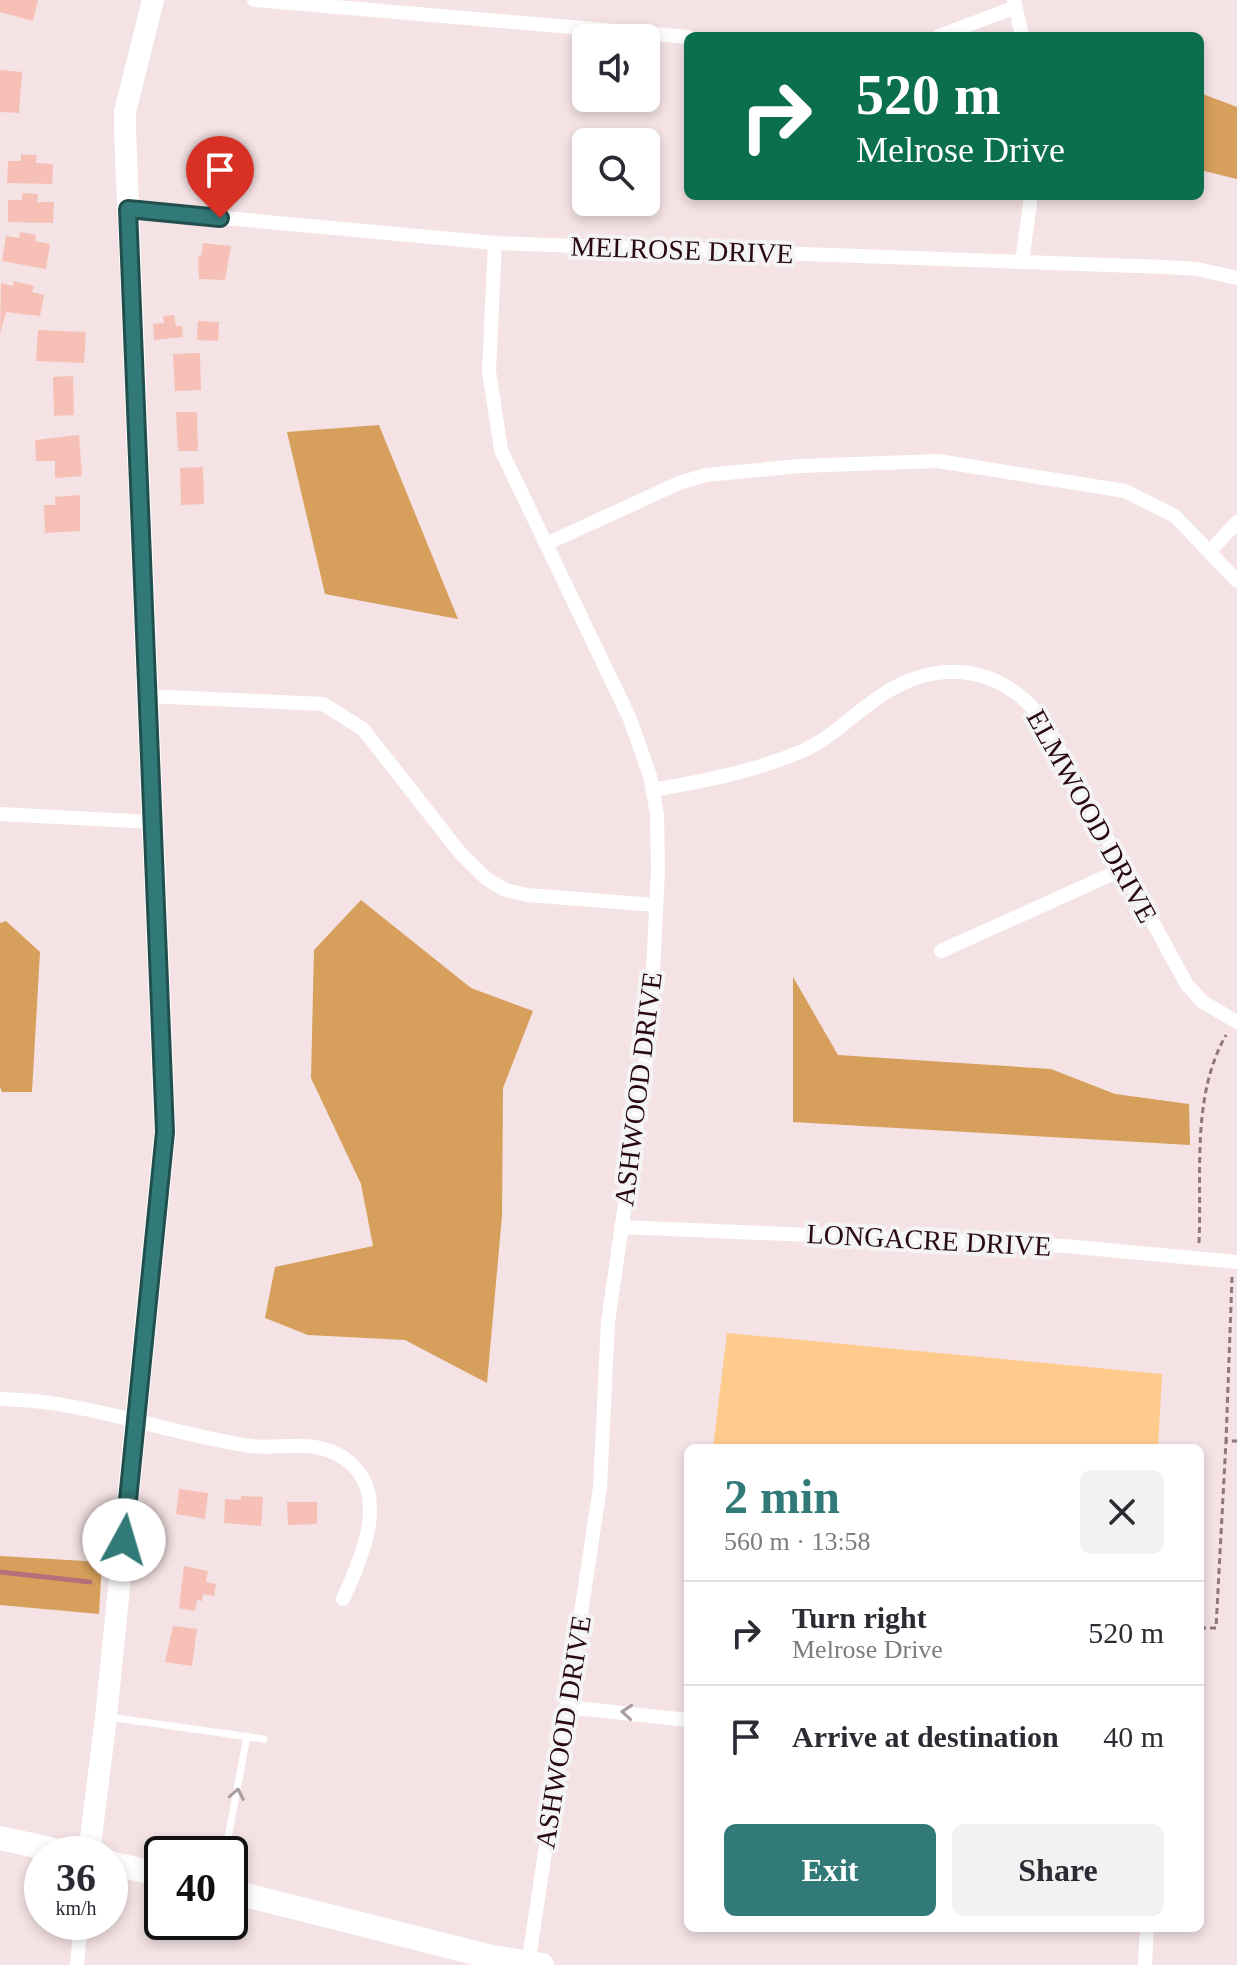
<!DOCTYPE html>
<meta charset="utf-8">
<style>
:root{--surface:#fff;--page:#f2f2f3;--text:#2b2b33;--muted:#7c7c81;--line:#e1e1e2;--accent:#327a77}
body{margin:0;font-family:"Times New Roman",serif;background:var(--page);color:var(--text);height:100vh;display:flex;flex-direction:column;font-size:30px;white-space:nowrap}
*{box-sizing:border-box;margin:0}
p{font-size:26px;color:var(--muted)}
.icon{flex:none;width:44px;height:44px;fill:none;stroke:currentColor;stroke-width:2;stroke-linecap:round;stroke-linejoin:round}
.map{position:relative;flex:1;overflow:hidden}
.details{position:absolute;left:684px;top:1444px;width:520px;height:488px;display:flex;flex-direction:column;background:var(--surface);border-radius:12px;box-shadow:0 4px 12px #0003}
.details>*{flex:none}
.banner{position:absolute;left:684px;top:32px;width:520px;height:168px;border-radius:12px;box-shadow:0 4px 12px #0003;background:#0b6e4f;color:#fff;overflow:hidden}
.fabs{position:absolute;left:572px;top:24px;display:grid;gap:16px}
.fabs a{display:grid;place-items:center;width:88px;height:88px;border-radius:12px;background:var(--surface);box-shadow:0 4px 12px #0003;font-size:40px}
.speed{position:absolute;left:24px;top:1836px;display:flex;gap:16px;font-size:40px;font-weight:700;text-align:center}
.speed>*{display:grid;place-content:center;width:104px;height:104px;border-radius:50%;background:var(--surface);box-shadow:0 4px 12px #0003;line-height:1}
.speed small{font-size:20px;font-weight:400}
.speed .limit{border:4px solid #111;border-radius:12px;background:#fff;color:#111}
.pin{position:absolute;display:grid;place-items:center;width:68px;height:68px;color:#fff;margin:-82px -34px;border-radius:50% 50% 50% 0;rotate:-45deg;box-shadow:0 0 8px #0007}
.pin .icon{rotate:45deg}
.me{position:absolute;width:88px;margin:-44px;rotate:6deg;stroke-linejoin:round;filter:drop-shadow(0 0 6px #0008)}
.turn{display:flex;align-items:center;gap:28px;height:168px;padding:0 40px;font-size:36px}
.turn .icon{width:104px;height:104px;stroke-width:2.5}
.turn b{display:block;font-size:56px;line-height:68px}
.round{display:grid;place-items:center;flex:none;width:84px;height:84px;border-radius:12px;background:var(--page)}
.headline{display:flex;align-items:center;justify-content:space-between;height:136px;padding:0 40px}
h1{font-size:48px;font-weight:700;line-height:60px;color:var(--accent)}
.action{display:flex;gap:16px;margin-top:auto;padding:16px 40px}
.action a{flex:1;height:92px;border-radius:12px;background:var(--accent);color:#fff;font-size:32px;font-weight:700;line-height:92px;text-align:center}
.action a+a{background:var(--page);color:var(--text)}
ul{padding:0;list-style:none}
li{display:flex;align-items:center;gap:24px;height:104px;padding:0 40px;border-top:2px solid var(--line)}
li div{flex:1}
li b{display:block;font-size:30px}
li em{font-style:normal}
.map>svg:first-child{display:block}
.green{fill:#ffcb8d}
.forest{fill:#d69f5b}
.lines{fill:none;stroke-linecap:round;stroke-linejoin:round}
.stream{stroke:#b66f7a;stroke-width:5}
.building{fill:#f6c0b6}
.path{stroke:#8f777b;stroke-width:3;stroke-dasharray:6 4;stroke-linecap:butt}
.lane{stroke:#fff;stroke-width:7}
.street{stroke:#fff;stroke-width:14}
.secondary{stroke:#fff;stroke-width:22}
.primary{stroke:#fff;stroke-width:24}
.oneway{stroke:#a99d9f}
.route-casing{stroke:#204f4d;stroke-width:20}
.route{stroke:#327a77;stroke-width:14}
.labels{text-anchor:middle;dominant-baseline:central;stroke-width:8;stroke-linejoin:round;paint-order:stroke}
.street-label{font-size:28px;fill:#280a10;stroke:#f4f4f4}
</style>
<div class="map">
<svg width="1237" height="1965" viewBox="0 0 1237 1965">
<rect width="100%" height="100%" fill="#f4e2e4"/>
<path class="green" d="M727,1333L1162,1374L1158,1448H713Z"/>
<path class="forest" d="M1200,93L1237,107V179L1200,170Z
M379,425L458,619L325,594L287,432Z
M361,900L471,988L533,1011L503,1088L502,1216L487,1383L405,1340L308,1335L265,1318L275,1267L373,1246L361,1184L311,1078L314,950Z
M6,921L40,952L32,1092H2L0,1087V923Z
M793,977L838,1055L1051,1069L1115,1094L1189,1104L1190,1145L793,1122Z
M0,1556L102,1562L99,1614L0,1605Z"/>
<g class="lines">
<path class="stream" d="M0,1572L90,1582"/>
</g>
<path class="building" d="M0,0H38L33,21L0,12Z
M0,70L22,72L19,113L0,112Z
M21,154L37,155L36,163L53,164L52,184L7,183L8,161H21Z
M22,193L38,194L37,202H54L53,223L8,222V200H22Z
M20,232L36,235L35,241L50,244L46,269L2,261L6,236L19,238Z
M203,243L231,246L225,280L199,279L198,256L201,257Z
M14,281L34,286L32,292L44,295L40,316L6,312L0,334L1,283L13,286Z
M174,315L176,326H182L183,337L154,340L153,324L164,323L163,316Z
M198,321L219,322L218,341L197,340Z
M38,330L86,332L84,363L36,361Z
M200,353L201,390L175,391L173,354Z
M73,376L74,415L54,416L53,377Z
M176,412H197L198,451H178Z
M79,435L82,476L55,478V461H36L35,440Z
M203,467L204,504L181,505L180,468Z
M80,495V531L45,533L44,505H55V497Z
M179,1489L208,1493L205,1519L176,1514Z
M241,1496L263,1497L261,1526L224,1523L225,1499L241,1500Z
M287,1502H317V1524L288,1525Z
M184,1566L208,1571L206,1582L216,1584L214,1596L203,1594L202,1601L197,1600L195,1611L179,1608Z
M173,1626L197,1629L192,1666L165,1662Z"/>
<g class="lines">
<path class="path" d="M1199,1243C1202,1173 1191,1097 1226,1035
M1232,1277L1226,1441H1237
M1200,1628H1216L1226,1441"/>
<path class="lane" d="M108,1717L264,1739
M190,1844L226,1852
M225,1854L247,1736"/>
<path class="street" d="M254,0L688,37
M1014,0L1022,36
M939,36L1016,7
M128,209L495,243L1165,267L1197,269L1237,278
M495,243L489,371L501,450L630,719L650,776L657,814L658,871L650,1030L608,1322L600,1487L528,1965
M1022,262L1031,196
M546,544L679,483L706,475L800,466L938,461L1125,491L1175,516L1237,581
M1211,550L1237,522
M147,696L323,704L363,729L461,854L487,879L505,890L527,895L656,905
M653,790C704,781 752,772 800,752C831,739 852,715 879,697C936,658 997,664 1041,717L1187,985L1203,1002L1237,1022
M0,814L152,822
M941,951L1123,869
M621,1227L1065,1246L1237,1262
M0,1399C86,1400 167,1434 251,1446C277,1449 304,1441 330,1451C342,1455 355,1465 362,1477C383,1512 358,1566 343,1599
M566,1707L688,1720
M77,1965L81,1922
M1145,1965L1147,1928"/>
<path class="secondary" d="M89,1854L106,1717L165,1132L125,130V112L153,0"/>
<path class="primary" d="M0,1838L72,1854
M110,1863L162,1875
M230,1891L491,1957L542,1965"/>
</g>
<defs><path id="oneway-chevron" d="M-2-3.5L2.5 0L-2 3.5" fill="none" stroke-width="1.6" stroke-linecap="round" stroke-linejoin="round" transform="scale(2)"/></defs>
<g class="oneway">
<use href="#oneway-chevron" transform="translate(627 1712) rotate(-175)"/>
<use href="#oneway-chevron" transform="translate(237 1794) rotate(-79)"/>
</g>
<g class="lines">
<g class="route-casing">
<path id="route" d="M124,1540L165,1132L128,209L220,218"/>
</g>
<use href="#route" class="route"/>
</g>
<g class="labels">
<g class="street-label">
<text transform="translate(682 250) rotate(2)">MELROSE DRIVE</text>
<text transform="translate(1092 816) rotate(61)">ELMWOOD DRIVE</text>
<text transform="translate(638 1089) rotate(-83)">ASHWOOD DRIVE</text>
<text transform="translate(929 1240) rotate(3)">LONGACRE DRIVE</text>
<text transform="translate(563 1732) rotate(-81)">ASHWOOD DRIVE</text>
</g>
</g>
</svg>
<div class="fabs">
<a><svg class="icon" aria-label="sound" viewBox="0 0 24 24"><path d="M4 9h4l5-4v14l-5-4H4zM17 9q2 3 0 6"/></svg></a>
<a><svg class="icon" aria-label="search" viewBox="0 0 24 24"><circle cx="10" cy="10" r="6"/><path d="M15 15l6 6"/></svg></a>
</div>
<div class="speed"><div>36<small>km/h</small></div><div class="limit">40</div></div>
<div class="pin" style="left:220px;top:218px;background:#d93025"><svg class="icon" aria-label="arrive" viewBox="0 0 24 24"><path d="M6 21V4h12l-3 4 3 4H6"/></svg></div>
<svg class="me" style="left:124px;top:1540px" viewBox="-20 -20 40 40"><circle r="19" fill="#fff"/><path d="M0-13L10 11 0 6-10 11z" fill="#327a77"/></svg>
<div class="banner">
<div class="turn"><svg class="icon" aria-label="right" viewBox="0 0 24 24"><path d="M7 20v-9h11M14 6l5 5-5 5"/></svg><div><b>520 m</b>Melrose Drive</div></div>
</div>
<section class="details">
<div class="headline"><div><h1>2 min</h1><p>560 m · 13:58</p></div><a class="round"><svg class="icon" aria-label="close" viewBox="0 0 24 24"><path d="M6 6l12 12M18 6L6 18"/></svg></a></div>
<ul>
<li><svg class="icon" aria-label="right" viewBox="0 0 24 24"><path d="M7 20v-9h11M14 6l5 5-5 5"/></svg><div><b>Turn right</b><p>Melrose Drive</p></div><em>520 m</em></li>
<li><svg class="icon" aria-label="arrive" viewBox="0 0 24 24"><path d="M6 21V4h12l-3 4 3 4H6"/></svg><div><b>Arrive at destination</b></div><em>40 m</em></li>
</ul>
<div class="action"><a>Exit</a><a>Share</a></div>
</section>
</div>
